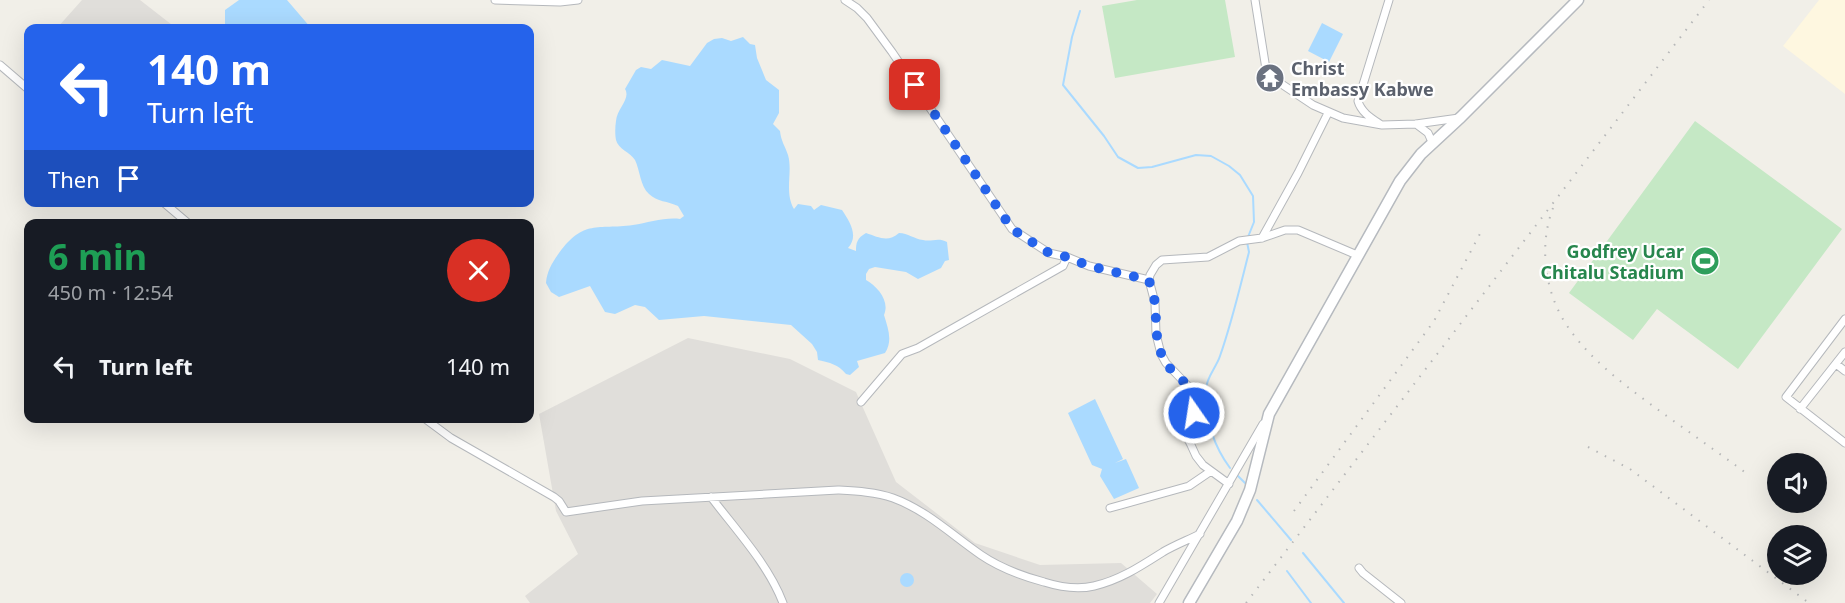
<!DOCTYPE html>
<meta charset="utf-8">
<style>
:root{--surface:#171b24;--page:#20242c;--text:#f1f3f6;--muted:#9ea1a6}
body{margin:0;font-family:"Noto Sans",sans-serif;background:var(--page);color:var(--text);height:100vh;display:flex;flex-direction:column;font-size:22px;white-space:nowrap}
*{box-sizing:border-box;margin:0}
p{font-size:20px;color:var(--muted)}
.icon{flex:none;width:33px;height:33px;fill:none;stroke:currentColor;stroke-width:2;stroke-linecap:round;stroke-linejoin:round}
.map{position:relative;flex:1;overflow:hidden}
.sheet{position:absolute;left:24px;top:219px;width:510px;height:204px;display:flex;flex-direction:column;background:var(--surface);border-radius:12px;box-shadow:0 6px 24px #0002}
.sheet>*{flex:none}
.banner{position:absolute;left:24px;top:24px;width:510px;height:183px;border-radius:12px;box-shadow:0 6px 24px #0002;background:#2563eb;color:#fff;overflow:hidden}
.tools{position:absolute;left:1767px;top:453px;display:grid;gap:12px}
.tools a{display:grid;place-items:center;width:60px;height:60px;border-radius:50%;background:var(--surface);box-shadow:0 6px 24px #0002;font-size:30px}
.pin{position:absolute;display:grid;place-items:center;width:51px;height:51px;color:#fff;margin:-26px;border-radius:12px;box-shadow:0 3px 9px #0006}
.me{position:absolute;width:66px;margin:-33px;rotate:347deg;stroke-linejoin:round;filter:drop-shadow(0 0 4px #0008)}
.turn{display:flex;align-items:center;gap:21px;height:126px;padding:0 24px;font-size:27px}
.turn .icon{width:78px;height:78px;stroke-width:2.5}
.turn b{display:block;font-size:42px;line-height:51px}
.then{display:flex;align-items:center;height:57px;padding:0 24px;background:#0003;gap:12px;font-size:22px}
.round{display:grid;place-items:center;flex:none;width:63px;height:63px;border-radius:32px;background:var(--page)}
.headline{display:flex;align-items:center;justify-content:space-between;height:102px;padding:0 24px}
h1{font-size:36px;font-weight:700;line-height:45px;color:#1e9e55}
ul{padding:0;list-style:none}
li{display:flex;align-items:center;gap:18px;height:90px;padding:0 24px}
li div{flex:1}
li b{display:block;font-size:22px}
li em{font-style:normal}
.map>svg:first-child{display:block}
.commercial{fill:#fef7e0}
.industrial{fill:#e0deda}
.green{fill:#c5e8c5}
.water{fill:#aadaff}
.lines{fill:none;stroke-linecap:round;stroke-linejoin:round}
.stream{stroke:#aadaff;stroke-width:2}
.street-casing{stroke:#b5b8bc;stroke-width:9}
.secondary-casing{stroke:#b6babf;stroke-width:13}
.street{stroke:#fff;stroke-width:7}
.secondary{stroke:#fff;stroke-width:10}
.rail{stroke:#b6b7b8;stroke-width:2;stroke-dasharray:1.5 8;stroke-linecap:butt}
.route{stroke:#2563eb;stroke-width:10;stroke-dasharray:0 18}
.labels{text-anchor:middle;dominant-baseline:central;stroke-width:4.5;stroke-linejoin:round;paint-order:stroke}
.worship-label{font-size:18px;font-weight:bold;fill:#5b616d;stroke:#fff;text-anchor:start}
.leisure-label{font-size:18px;font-weight:bold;fill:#27864d;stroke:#fff;text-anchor:end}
</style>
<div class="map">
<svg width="1845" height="603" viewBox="0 0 1845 603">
<rect width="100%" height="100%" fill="#f1efe8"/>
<path class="commercial" d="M1819,0H1845V94L1783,46Z"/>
<path class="industrial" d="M82,0H140L176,28H57Z
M688,338L790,359L856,392L896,482L975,543L1040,565L1121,563L1157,594L1150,603H530L525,596L578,554L556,511L539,414Z"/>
<path class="green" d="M1137,0H1225L1235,57L1115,78L1102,6Z
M1695,121L1842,229L1738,369L1657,309L1633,340L1569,293Z"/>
<path class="water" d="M239,0H287L311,28H223L225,24V10Z
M1322,23L1343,34L1329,62L1308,51Z
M743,37L750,44L755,45L757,58L766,80L779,90V113L773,124L780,131C781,141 785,146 788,155C793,172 784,192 794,209L798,204L811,206L814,210L821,205L842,210C850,222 859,236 848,248L856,251C856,243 857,238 866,233C878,237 888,243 899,233C908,233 914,239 923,240C932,242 938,237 947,242L949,260L945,261L941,268L918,279L906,272L875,267L869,269L866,274V280C878,287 890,301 884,315C888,328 893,341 885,353L857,361L859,367L850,375L846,374C838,364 830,363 818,360L817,352L812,344L791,325L704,316L659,320L645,307L635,305L615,314L605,312L590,286L559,297L551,292L546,283C547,271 552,263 559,253C584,219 597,230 633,225C648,223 665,217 680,219L684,216L678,206C668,201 657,202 649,194C640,186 640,170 635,160C630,152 618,149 616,140C615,135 615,127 616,121C617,108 631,99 625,89L636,70L641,67L651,69L662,60L690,66L707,43L714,39L722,38L731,41Z
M1095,399L1123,459L1115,463L1126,459L1139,488L1114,499L1100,476L1102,469L1092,465L1068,413Z
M900 580a7 7 0 1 1 14 0a7 7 0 1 1-14 0Z"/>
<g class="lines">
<path class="stream" d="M1080,11L1072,37L1063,85L1104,136L1118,157L1138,168L1152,167L1196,155L1211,156L1229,166L1240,175L1253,196L1254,222L1248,237
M1230,468C1213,445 1205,418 1206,389C1206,378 1217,366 1220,356C1232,322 1240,287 1249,252L1247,242
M1238,476L1246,484
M1257,500L1291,540
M1303,553L1344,603
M1287,571L1311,603"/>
<g class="street-casing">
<path id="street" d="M495,0L560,2L578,0
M845,0L857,8L867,18L892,52L1012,229L1049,253L1067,257L1089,266L1149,280
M1255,0L1266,69L1280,83L1313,105L1343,118L1382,125L1416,124L1459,118
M0,65L28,89
M1380,124C1371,118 1361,112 1358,101L1389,0
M1416,124L1428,133L1433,144
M163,202L189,224
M1262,238L1298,173L1328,113
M1845,319L1786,397L1845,443
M1836,364L1845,371
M861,402L902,354L918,348L1063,266L1067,257
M1800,409L1845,352
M424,418L451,438L554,497L559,501L566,512L642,501L838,490C856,491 876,492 893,498C926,510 952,535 981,555C1000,568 1022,576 1044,582C1060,587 1077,590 1094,586C1120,580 1141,566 1163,552C1175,545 1188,540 1200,534
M1229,484L1203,465L1196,456L1191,445L1188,439L1196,405V398L1187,385L1166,363L1161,354L1156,334L1155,303L1149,280L1150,275L1156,265L1162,260L1208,257L1239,241L1262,238L1285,230H1298L1357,255
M711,497C736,530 768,564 783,603
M1110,508L1189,486L1211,471
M1359,568L1363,573L1401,603
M1159,603L1263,424"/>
</g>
<g class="secondary-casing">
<path id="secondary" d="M1189,603L1237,521L1250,490L1269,414L1400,181L1421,154L1461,117L1578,0"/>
</g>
<use href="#street" class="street"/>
<use href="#secondary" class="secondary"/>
<path class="rail" d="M1553,208C1538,247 1545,296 1570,330C1595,365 1634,392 1668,417C1696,437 1723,456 1750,476
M1588,447L1630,469L1809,603
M1294,511L1434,321L1482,230
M1246,603L1709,0"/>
</g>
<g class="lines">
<path class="route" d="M915,85L1012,229L1049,253L1067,257L1089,266L1149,280C1151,288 1154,296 1155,303C1157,324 1154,344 1166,363C1178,382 1201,386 1194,413"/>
</g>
<defs>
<g id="temple-disc" transform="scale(1.5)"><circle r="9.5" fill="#6b7280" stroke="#fff"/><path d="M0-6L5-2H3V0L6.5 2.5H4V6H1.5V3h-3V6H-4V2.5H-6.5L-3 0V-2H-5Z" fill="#fff"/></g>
<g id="stadium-disc" transform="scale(1.5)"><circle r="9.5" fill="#2e9e5b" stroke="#fff"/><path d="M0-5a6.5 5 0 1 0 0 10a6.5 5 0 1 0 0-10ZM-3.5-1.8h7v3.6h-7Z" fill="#fff"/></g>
</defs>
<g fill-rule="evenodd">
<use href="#temple-disc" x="1270" y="78"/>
<use href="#stadium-disc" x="1705" y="261"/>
</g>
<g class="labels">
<g class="worship-label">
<text x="1291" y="68">Christ<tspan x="1291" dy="21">Embassy Kabwe</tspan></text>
</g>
<g class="leisure-label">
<text x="1684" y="251">Godfrey Ucar<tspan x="1684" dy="21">Chitalu Stadium</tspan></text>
</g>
</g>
</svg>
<div class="tools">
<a><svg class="icon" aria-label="sound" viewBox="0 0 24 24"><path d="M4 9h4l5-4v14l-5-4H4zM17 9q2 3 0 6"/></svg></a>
<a><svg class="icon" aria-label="layers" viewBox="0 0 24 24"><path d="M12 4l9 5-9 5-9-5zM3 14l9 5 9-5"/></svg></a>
</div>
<div class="pin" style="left:915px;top:85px;background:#d93025"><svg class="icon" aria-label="arrive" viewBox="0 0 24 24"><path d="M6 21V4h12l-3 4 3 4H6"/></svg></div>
<svg class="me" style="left:1194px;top:413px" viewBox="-20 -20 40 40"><circle r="17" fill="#2563eb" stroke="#fff" stroke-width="3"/><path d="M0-11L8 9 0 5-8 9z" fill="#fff"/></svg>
<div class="banner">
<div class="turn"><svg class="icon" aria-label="left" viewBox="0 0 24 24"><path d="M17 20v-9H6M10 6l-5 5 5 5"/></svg><div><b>140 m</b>Turn left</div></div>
<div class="then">Then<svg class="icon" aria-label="arrive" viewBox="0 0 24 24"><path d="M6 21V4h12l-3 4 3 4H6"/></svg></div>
</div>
<section class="sheet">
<div class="headline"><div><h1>6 min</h1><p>450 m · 12:54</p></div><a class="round" style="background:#d93025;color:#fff"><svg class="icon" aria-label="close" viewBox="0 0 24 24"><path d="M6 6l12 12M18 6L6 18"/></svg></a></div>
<ul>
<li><svg class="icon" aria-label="left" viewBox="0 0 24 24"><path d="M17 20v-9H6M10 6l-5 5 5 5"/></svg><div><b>Turn left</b></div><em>140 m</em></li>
</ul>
</section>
</div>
